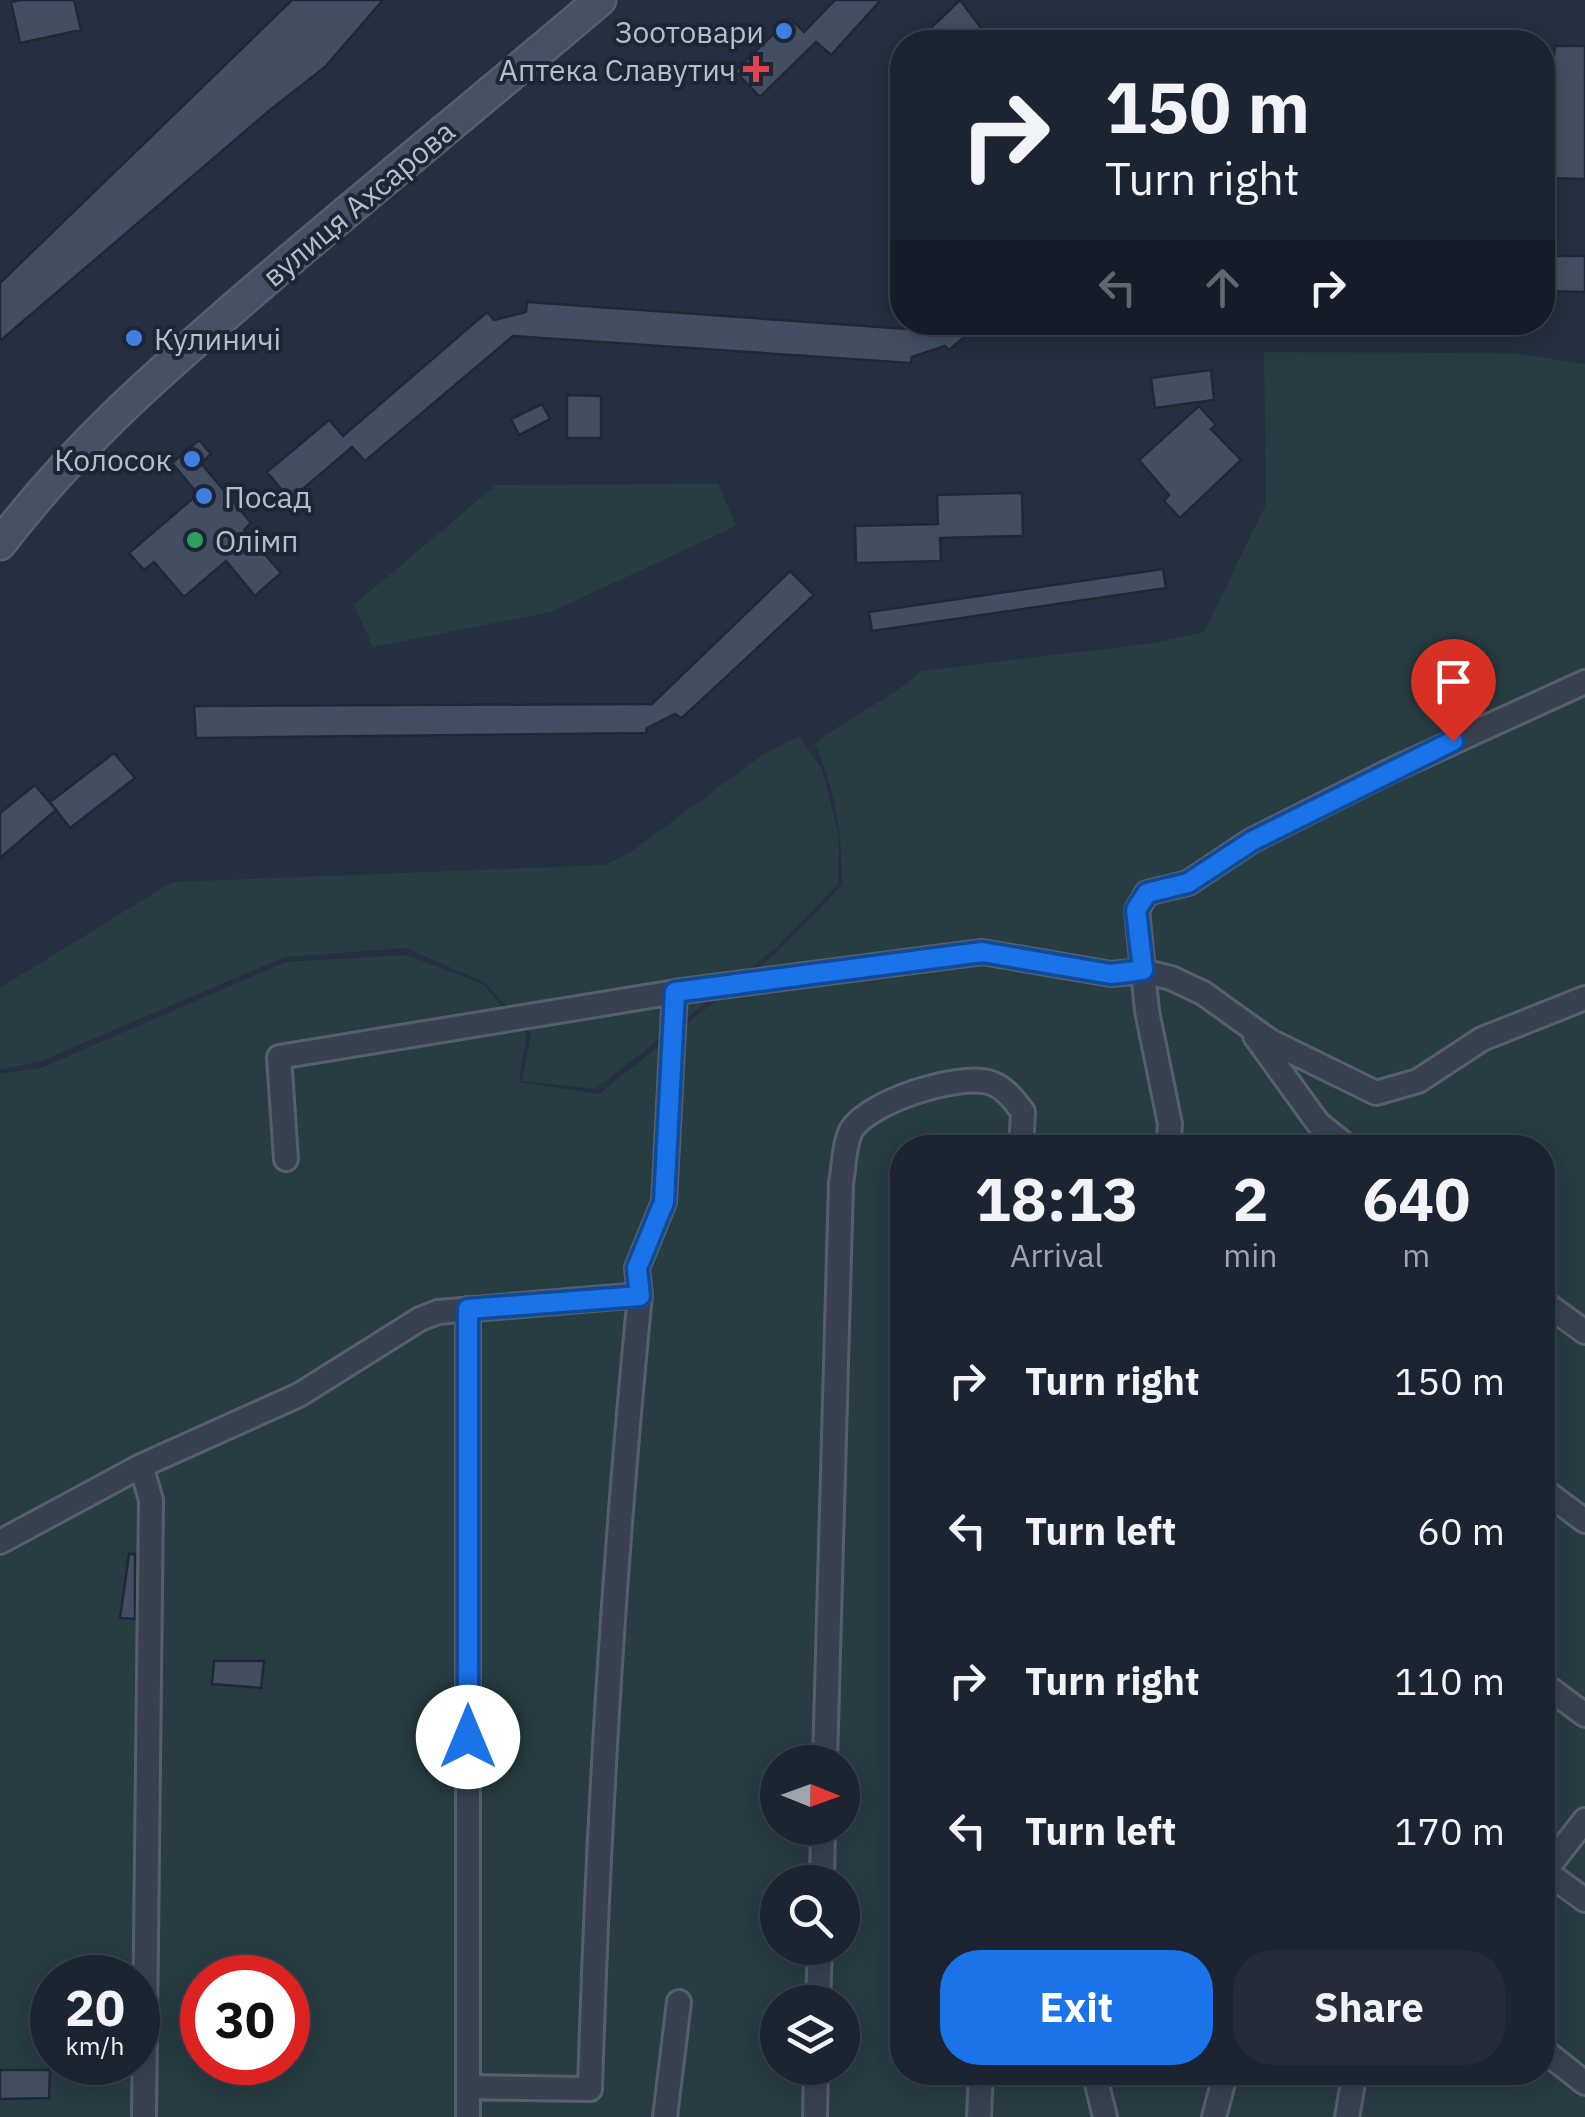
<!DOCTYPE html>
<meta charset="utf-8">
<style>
:root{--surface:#1c2331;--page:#252b39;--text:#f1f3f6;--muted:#a0a4ab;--line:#3a404d;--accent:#1a73e8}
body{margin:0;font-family:"IBM Plex Sans",sans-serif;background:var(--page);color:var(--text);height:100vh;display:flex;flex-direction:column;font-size:38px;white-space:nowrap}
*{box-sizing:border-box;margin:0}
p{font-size:32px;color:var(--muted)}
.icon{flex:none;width:55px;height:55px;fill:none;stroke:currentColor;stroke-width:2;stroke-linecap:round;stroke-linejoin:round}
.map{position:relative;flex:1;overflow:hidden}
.sheet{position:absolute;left:890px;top:1135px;width:665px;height:950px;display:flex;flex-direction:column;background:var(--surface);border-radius:40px;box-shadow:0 5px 25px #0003,0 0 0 2px var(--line)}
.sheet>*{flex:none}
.banner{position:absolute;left:890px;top:30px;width:665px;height:305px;border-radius:40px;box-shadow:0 5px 25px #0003,0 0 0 2px var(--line);background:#1c2331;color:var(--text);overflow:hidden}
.needle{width:65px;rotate:91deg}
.fabs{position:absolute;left:760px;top:1745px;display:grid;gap:20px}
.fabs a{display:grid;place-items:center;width:100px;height:100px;border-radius:50%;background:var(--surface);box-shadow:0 5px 25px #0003,0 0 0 2px var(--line);font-size:50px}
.speed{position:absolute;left:30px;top:1955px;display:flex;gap:20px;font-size:50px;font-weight:700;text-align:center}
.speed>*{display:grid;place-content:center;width:130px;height:130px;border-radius:50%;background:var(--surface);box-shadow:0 5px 25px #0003,0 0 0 2px var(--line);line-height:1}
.speed small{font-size:25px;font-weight:400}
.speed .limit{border:15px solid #d22;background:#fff;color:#111}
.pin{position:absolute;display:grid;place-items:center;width:85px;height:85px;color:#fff;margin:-102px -42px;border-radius:50% 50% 50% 0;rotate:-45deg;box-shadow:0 0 10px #0007}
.pin .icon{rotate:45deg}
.me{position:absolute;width:110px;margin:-55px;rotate:0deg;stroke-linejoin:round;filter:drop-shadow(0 0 8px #0008)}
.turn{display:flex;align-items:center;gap:35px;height:210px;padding:0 50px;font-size:45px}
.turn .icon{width:130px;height:130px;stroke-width:2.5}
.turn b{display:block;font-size:70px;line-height:85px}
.lanes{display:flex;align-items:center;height:95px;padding:0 50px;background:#0003;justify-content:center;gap:50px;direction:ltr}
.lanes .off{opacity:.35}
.eta{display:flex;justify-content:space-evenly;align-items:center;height:170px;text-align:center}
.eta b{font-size:60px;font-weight:700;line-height:70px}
.button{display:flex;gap:20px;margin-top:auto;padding:20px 50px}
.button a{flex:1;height:115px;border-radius:40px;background:var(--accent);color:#fff;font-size:40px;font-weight:700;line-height:115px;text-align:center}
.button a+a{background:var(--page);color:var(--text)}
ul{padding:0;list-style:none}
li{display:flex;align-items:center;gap:30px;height:150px;padding:0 50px}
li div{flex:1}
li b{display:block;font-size:38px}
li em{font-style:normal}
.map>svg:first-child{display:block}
.green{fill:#273d42;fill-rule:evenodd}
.building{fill:#444e63;stroke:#202838;stroke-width:2.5}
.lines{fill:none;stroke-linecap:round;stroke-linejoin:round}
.street-casing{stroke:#575f6e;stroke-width:28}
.secondary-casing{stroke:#575f6e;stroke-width:35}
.street{stroke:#394151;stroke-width:22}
.secondary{stroke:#475064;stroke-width:30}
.route-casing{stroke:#114b97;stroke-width:25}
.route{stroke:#1a73e8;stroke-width:18}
.shop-dot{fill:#3f7fe0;stroke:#1e2636;stroke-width:4}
.health-dot{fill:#e0444e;stroke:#1e2636;stroke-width:4}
.leisure-dot{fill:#2e9e5b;stroke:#1e2636;stroke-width:4}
.labels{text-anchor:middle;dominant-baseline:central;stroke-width:8;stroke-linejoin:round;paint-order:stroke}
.poi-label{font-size:30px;fill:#b6bdcb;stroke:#1e2636;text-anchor:end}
.street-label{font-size:30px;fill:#b6bdcb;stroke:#1e2636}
</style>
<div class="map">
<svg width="1585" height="2117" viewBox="0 0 1585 2117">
<rect width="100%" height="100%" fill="#252f41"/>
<path class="green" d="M1264,352L1513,353L1585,364V2117H0V1074L41,1068L286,962L406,955L483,984L527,1035L519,1082L599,1094L776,953L842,885C842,830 836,795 815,743C849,717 889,700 921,671L1154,643L1204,632L1266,504ZM902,1148H1542V2072H902ZM778,1762H842V1828H778ZM778,1882H842V1948H778ZM52,1978H138V2062H52ZM202,1978H288V2062H202ZM778,2002H842V2068H778Z
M718,484L736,526L551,612L373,647L354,605L496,485Z
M799,736L822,769L839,835L838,885L776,948L595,1089L522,1081L531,1033L484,982L406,948L285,957L41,1061L0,1070V988L172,882L605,865L629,853L764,754Z"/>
<path class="building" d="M21,0H74L81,30L20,43L11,2Z
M292,0H383L325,67L270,110L0,341V283Z
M835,0H881L831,55L816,42L760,97L735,71L790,18L804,32Z
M960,0L984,32L975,42H916Z
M1555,46H1585V179L1552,178L1553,154H1542V134H1553L1554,89H1542V55H1554Z
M1542,256H1585V292L1542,291Z
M527,302L921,330L930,322H982L949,350L945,346L912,357L911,363L513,336L365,461L352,447L290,500L267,472L329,420L343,436L487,312L494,320L526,312Z
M1211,370L1214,400L1155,408L1151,378Z
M567,395L601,396V438H567Z
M542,404L550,419L519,435L511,419Z
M1199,406L1216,425L1211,429L1241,460L1180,518L1164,501L1169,495L1139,460Z
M199,440L211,454L201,463L251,523L244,530L281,573L255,596L226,561L184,597L154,562L144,570L129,553L198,494L172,463Z
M1022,493L1023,536L940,538L941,561L856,563L855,526L938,524L937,495Z
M1163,569L1166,588L872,631L869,612Z
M790,571L814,595L682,718L675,714L647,728L646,733L196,738L194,706L652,704Z
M114,753L135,778L70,828L50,802Z
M35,785L56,810L0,858V813Z
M129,1554H135V1619L120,1618Z
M214,1661H264L261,1688L212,1684Z
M0,2070H50L49,2098L0,2099Z"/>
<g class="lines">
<g class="street-casing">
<path id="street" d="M1255,1036L1318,1123L1349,1148
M1168,1148L1170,1124L1147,1011L1137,910L1147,893L1188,883L1251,841L1390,771L1585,682
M286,1159L279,1057L675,992L982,952L1111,974L1143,971L1171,978L1203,993L1270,1041L1376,1093L1418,1081L1482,1039L1585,998
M1542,1301L1585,1332
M141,1466L151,1500L144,2117
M1542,1489L1585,1521
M0,1542L141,1466L299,1395L420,1319L438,1312L640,1295
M1542,1683L1585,1715
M825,1762L841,1183C844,1168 844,1142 852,1129C871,1101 956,1074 988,1082C1004,1086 1014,1100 1023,1112L1021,1148
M1542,1869L1585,1900
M1545,1871L1585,1820
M822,1882L823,1828
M818,2002L820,1948
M1542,2049L1585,2083
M1094,2072L1105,2117
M468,2087L590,2089C598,1824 614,1559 640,1295L637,1268L664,1202L675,992
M468,2117V1309
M665,2117L679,2002
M815,2117L816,2068
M979,2117L981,2072
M1214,2117L1226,2072
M1347,2117L1355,2072"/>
</g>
<g class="secondary-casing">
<path id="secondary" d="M0,544C77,443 162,370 257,288C370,191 486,97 600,0"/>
</g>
<use href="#street" class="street"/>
<use href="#secondary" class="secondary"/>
</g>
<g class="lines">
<g class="route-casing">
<path id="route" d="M468,1737V1309L640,1296L637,1268L664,1202L675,992L982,952L1111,974L1143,970L1136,910L1147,893L1188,883L1252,841L1453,741"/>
</g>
<use href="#route" class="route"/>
</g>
<g class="shop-dot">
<circle cx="784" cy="31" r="10"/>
<circle cx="134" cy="338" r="10"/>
<circle cx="192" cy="459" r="10"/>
<circle cx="204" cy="496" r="10"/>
</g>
<path class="health-dot" d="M751 54h10v10h10v10h-10v10h-10v-10h-10v-10h10z"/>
<circle class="leisure-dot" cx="195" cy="540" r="10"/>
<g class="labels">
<g class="poi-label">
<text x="764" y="31">Зоотовари</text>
<text x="736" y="69">Аптека Славутич</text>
<text x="154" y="338" text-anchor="start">Кулиничі</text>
<text x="172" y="459">Колосок</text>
<text x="224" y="496" text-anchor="start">Посад</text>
<text x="215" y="540" text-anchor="start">Олімп</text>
</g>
<g class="street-label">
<text transform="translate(358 203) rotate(-40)">вулиця Ахсарова</text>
</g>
</g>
</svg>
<div class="fabs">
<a><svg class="needle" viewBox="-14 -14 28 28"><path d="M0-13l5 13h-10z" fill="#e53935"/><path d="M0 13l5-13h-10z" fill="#a0a4ab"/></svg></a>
<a><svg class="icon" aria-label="search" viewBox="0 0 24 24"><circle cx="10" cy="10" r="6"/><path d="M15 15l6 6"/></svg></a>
<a><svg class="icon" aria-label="layers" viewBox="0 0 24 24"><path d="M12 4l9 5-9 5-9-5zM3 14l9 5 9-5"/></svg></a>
</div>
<div class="speed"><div>20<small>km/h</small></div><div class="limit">30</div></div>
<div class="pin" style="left:1453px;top:741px;background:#d93025"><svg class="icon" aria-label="arrive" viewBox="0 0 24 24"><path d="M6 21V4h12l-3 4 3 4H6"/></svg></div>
<svg class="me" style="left:468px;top:1737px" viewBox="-20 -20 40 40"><circle r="19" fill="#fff"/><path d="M0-13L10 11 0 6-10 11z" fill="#1a73e8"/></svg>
<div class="banner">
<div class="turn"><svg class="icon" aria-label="right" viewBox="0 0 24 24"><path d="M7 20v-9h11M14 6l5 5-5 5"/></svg><div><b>150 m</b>Turn right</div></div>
<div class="lanes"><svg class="icon off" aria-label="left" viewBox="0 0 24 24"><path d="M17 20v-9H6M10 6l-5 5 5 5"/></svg><svg class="icon off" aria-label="ahead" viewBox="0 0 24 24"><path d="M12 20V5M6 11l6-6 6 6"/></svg><svg class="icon" aria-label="right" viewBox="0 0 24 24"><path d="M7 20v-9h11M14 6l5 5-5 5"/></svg></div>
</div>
<section class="sheet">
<div class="eta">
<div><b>18:13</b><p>Arrival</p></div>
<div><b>2</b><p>min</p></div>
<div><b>640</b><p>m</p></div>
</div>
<ul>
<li><svg class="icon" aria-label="right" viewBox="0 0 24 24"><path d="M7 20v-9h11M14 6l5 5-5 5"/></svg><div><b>Turn right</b></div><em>150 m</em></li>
<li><svg class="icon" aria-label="left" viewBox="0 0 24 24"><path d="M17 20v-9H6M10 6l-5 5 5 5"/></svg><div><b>Turn left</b></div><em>60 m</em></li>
<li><svg class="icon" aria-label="right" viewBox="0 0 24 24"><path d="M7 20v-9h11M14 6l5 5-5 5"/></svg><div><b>Turn right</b></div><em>110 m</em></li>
<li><svg class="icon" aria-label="left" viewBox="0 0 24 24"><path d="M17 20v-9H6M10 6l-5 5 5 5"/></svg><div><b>Turn left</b></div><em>170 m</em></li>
</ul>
<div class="button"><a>Exit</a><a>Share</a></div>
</section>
</div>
